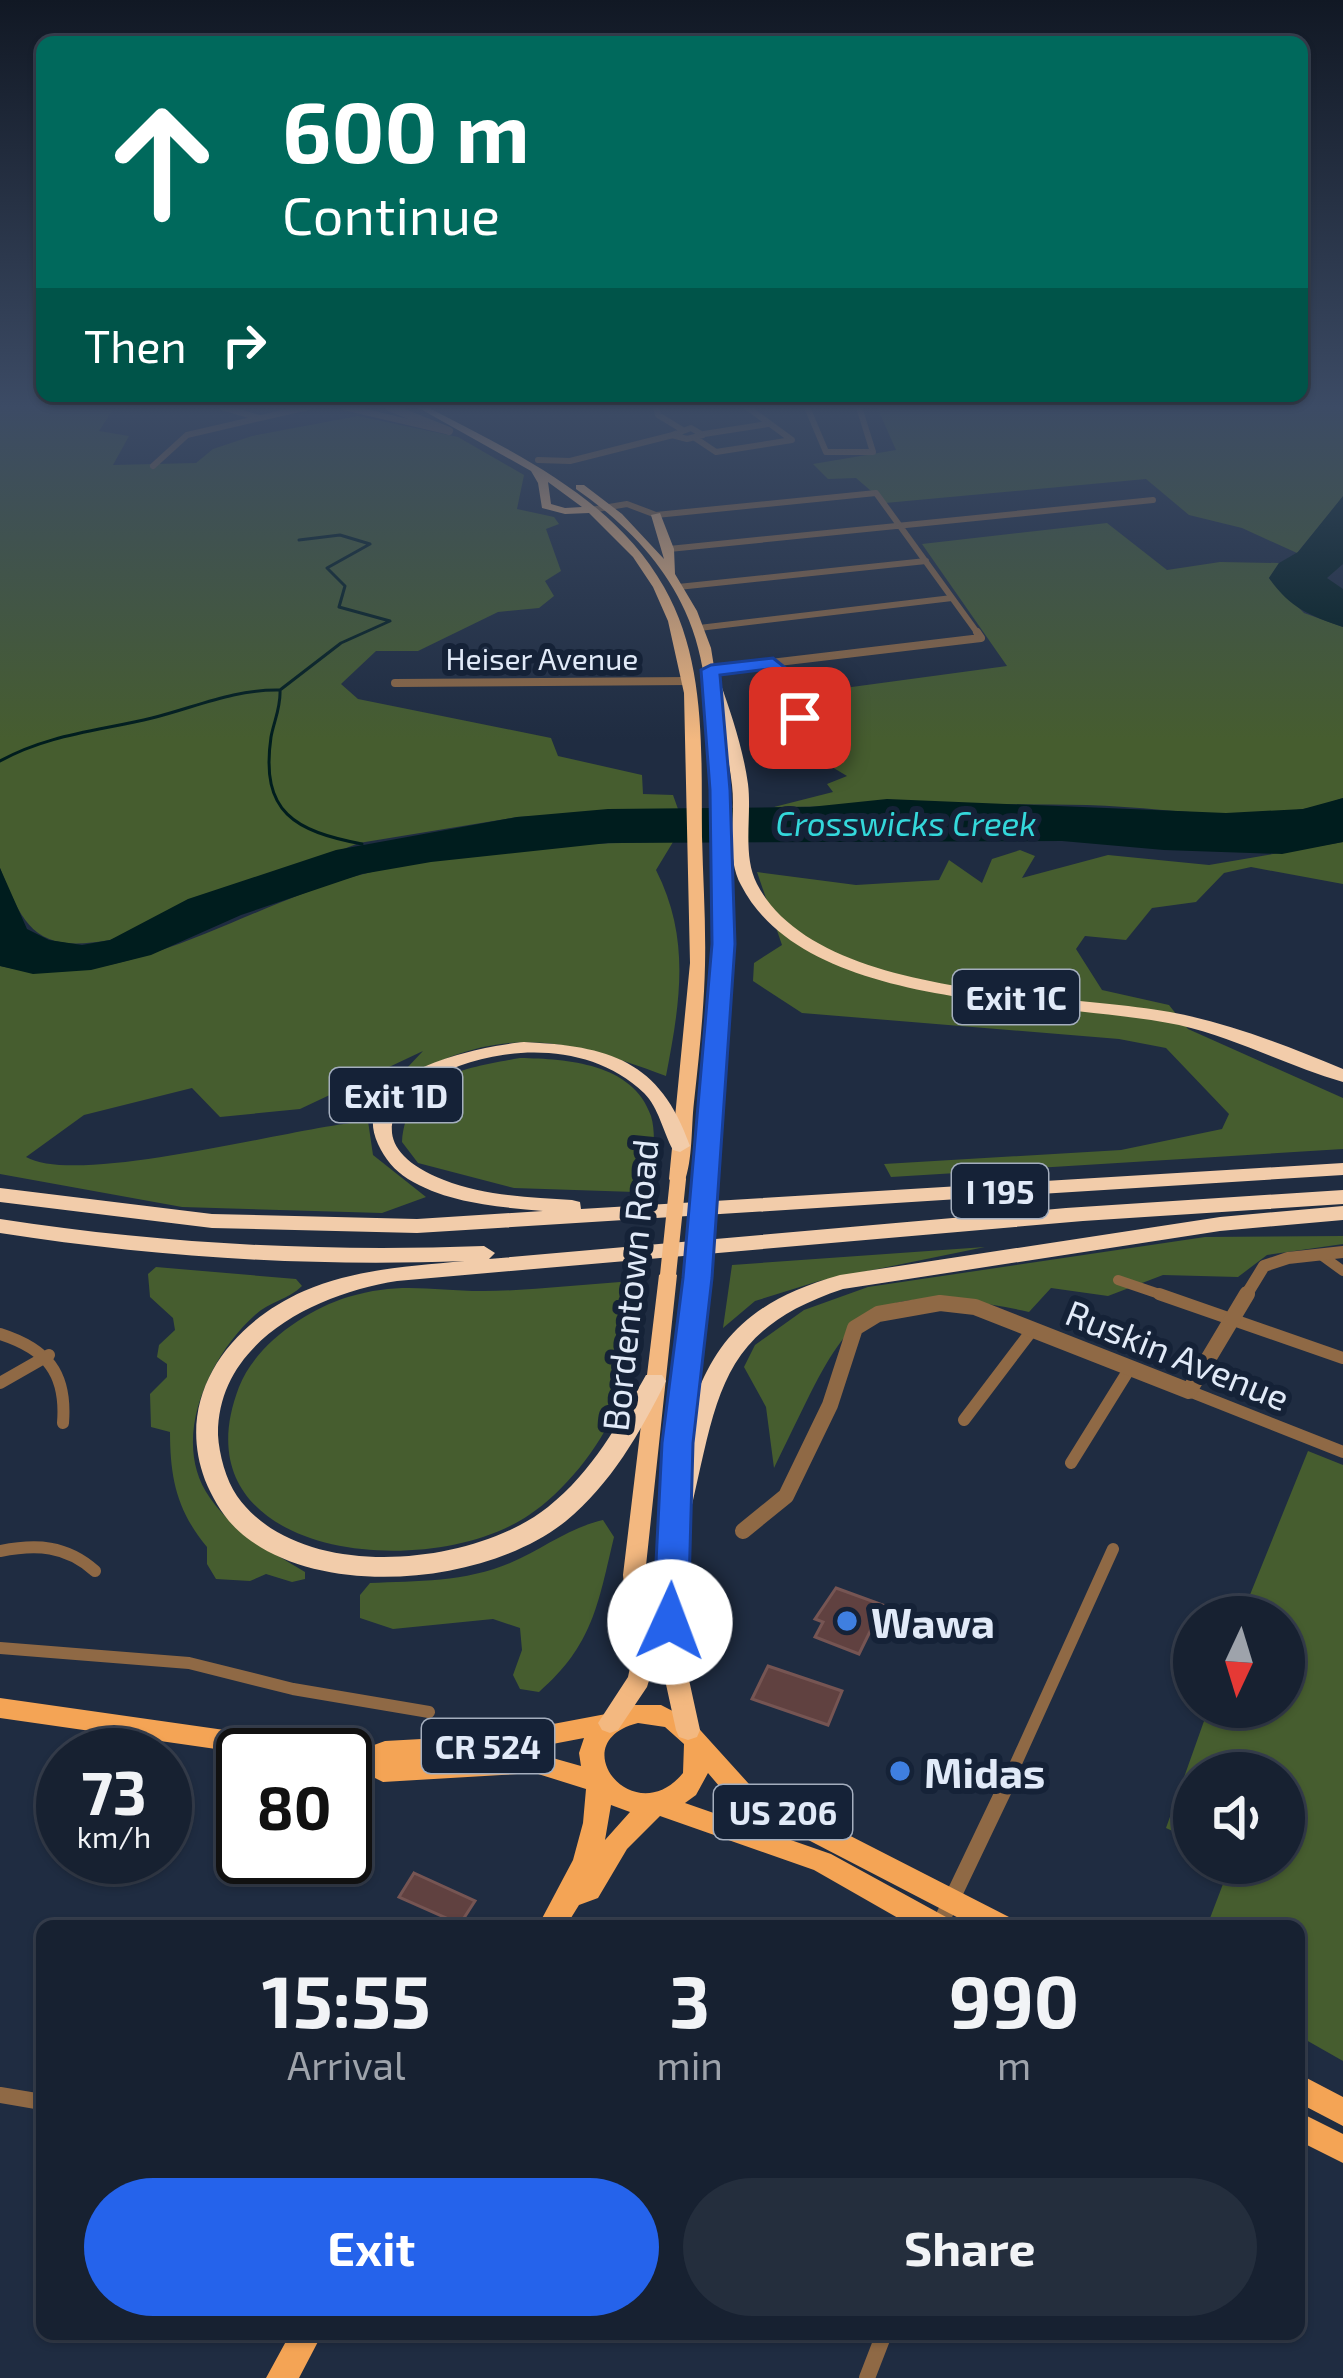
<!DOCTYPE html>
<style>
:root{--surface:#172131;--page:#242e3d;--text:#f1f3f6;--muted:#9ea3ab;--line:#363e4d;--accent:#2563eb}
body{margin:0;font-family:"Exo 2",sans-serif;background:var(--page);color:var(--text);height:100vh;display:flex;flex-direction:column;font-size:45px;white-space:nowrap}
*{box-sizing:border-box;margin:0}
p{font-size:39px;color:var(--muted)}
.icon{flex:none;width:66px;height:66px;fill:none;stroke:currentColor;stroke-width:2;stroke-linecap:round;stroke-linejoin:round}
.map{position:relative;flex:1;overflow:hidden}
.sheet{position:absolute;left:36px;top:1920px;width:1269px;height:420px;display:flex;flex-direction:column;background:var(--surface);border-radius:18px;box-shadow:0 3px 9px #0004,0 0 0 3px var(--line)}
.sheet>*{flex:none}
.hud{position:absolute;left:36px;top:36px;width:1272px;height:366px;border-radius:18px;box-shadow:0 3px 9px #0004,0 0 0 3px var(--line);background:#00695c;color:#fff;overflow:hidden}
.needle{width:78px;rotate:184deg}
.controls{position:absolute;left:1173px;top:1596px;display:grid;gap:24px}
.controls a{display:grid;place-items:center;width:132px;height:132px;border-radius:50%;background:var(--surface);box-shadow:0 3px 9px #0004,0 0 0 3px var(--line);font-size:60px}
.speed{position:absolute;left:36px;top:1728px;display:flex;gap:24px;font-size:60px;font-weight:700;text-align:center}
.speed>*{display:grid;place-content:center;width:156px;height:156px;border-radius:50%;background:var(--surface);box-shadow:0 3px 9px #0004,0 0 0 3px var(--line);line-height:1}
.speed small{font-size:30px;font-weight:400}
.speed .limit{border:6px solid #111;border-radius:18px;background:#fff;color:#111}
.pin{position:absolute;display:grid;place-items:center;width:102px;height:102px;color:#fff;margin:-51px;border-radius:24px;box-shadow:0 6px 18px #0006}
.me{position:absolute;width:132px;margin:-66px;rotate:2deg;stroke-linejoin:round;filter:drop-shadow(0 0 9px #0008)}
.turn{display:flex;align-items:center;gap:42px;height:252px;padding:0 48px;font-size:54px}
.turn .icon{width:156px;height:156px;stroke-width:2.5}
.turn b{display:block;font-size:84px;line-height:102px}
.then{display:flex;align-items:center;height:114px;padding:0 48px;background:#0003;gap:24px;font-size:45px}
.eta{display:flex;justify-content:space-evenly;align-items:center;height:204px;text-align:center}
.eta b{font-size:72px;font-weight:700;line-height:84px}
.button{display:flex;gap:24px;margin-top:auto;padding:24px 48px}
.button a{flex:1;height:138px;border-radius:72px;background:var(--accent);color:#fff;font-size:48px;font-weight:700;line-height:138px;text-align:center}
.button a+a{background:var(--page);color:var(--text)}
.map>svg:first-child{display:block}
.green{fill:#465d2f}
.water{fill:#001d1e}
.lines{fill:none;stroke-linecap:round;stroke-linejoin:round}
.stream{stroke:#001d1e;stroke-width:3}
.building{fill:#604140;stroke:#765553;stroke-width:3}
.minor-far4{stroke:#8f6945;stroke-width:6}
.minor-far3{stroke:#8f6945;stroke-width:8}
.minor-far2{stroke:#8f6945;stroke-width:10}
.minor-far1{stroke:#8f6945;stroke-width:12}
.minor{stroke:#8f6945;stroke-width:16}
.tertiary-far2{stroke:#8f6945;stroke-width:8}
.tertiary-far1{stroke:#8f6945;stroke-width:12}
.tertiary{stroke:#8f6945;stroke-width:16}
.primary{fill:#f4a455;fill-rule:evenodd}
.trunk{fill:#f3b880;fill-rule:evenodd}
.motorway{fill:#f2ccaa;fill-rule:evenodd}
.trunk-bridge{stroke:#f3b880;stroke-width:16}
.route{fill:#2563eb;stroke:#184099;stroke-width:3}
.shop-dot{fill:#3f7fe0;stroke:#152237;stroke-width:4.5}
.labels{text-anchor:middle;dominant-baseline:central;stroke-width:12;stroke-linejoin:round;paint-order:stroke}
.far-street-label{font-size:30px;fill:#e1eaf8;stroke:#152237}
.far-water-label{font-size:33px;font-style:italic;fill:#34d8db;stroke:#152237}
.shield{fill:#152237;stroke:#a4aebe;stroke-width:3}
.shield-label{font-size:33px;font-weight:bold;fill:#e1eaf8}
.street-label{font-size:36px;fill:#e1eaf8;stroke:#152237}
.near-poi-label{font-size:42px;font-weight:bold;fill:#e1eaf8;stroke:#152237;text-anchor:start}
</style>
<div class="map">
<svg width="1343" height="2378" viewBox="0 0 1343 2378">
<rect width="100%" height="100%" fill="#1f2c41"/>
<path class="green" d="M0,407H102L112,411L99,431L129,436L113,465L196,463L213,449L252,436L358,416L458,437L524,475L517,509L554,517L559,524L546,529L561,571L545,581L554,596L539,608L498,612L418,651H376L341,684L358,699L551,738L558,756L642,775L643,794L673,795L678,809L517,817L359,843L110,940C38,953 24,930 0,868Z
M877,407H1343V497L1297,553L1242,528L1189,515L1146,479L885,503L856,478L828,479L813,464L896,450Z
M1107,523L1167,570L1220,562L1279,563L1269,578L1304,613L1343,627V798C1264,828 1169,807 1087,805C983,803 878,806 774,807L833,792L827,784L847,776L827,764L810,762L804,755L815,748L817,738L839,731L837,712L826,698L837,689L1007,666L922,544Z
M673,842L656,870C691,939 680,1003 666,1076C555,1034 494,1024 388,1088L423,1051L300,1109L220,1117L192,1088L84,1115L26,1157C79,1187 293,1127 368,1121L373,1155L426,1197L382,1213L182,1207L0,1174V966C121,995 241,907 356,876C456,849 570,843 673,842Z
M1343,842V884L1251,867L1224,873L1196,902L1152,908L1126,940L1085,936L1076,949L1102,990L1169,1005L1188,1029L1343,1098V1149L891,1177L884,1164L1121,1150L1222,1129L1229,1114L1166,1048L1119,1039L802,1013L753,981L754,963L782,945L757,872L856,885L939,880L949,860L982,883L992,859L1020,850L1035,856L1022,878L1108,855L1209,865Z
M520,1058C567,1059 633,1063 651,1116C657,1136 652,1163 651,1183L635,1192L514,1188L418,1163L402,1142C407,1076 464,1068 520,1058Z
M1343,1236V1244L1267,1255L1238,1277L1163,1275L1108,1296L1051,1288L1029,1312C849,1272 847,1322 774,1468L766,1407L744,1367L755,1345L804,1310L868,1287L1205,1237Z
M985,1247L819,1281L755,1301L723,1328L732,1265Z
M156,1267L296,1279L302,1286C289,1299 269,1302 255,1315C209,1356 169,1441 210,1498C234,1532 270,1551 305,1572V1579L292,1582L266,1574L250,1581L216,1579L207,1564V1547C177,1511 170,1478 170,1432L151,1427L150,1394L167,1377V1364L157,1357L159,1345L175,1330L173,1318L150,1297L148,1274Z
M620,1282L634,1293C628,1329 628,1375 615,1410C600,1447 563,1493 529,1515C427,1584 173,1559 239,1387C255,1345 306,1310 348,1297C401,1281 431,1291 483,1291C528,1291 574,1285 620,1282Z
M1308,1451L1343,1465V2061L1299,2036V1926H1207L1231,1863H1284V1773H1194V1841L1166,1828L1209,1707H1284V1617H1241Z
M603,1520L614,1537C598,1604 593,1645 539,1692L520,1689L513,1675L522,1650L520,1628L493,1619L393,1629L360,1618V1595L370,1583C416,1581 466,1582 510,1563C543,1549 568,1528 603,1520Z"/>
<path class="water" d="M1343,496V564L1327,578L1343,589V627C1310,616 1289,607 1269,578L1279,563L1298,552Z
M1343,798V842L1282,854L1164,850L1062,841L608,843L431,862L362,874L241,915L151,955L91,970L33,974L0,966V868L27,929L49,940L82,945L110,940L188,899L336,850L517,817L608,809L810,807L887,799L1226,813L1303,809Z"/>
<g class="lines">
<path class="stream" d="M280,690L341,643L390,621L339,607L345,586L327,568L370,544L340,535L299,540
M280,690C281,707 274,721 271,737C260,813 295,831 362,844
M0,761C49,734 99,731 152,718C196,707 234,689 280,690"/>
</g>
<path class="building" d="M836,1588L883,1605L859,1654L815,1637L823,1622L815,1619Z
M768,1666L842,1691L828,1725L752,1699Z
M414,1873L475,1901L460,1924L399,1897Z"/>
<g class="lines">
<path class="minor-far4" d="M222,407L259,418
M344,407L446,431
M656,407L658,415L681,429
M807,407L826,452H873L859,407
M691,428L703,435L687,439L672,435Z
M704,434L768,424
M695,438L716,452L792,440L747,407
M538,460L570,461L673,435
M153,466L187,435L308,407
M591,510L627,504L656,515L876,493L979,635
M669,549L1153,500
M678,587L926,561
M699,628L952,598"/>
<path class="minor-far3" d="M711,670L981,638L977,632
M395,683L690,681
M766,756L800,746L794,684L774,664"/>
<path class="minor-far2" d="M1321,1255L1343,1271
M1118,1280L1168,1297"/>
<path class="minor-far1" d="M1159,1294L1343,1358
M0,1334C47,1349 67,1373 63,1423
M0,1383L49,1355
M1189,1391L1343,1452
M964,1420L1033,1329
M1071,1463L1130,1368
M0,1551C36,1544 66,1545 95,1571
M0,1648L189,1663L293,1689L429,1712
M1012,1772L1113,1549"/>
<path class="minor" d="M939,1926L1014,1769
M0,2095L42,2102
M867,2378L884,2334"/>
<path class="tertiary-far2" d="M389,407L449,431"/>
<path class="tertiary-far1" d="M1245,1297L1264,1266L1288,1258L1343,1252"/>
<path class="tertiary" d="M743,1531L786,1496L830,1405L855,1328L878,1314L940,1303L975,1307L1189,1391L1247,1294"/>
<path class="primary" d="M0,1698L330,1745L339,1749L345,1747L363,1749L385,1741L495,1735L606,1714L632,1705H661L692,1721L749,1784L1009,1917L1013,1926H974L731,1800L708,1773L696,1795L685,1803L831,1854L946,1917L950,1926H912L814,1870L660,1816L627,1849L598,1898L579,1905L566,1926H538L573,1860L583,1823L586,1789L535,1773L383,1782L359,1770L345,1767V1755H258L0,1718ZM638,1723L665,1727L684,1744L683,1773C634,1833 561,1742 638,1723ZM584,1738L579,1753L581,1766L535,1753L500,1754ZM611,1805L630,1812L605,1840Z
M1299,2074L1343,2097V2126L1299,2103Z
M1299,2112L1343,2134V2163L1299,2141Z
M290,2334H322L299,2378H266Z"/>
<path class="trunk" d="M417,407H427C514,452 614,498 664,587C707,662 701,754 702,837C703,880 706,922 705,965C704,1011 699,1056 694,1102C691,1128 693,1159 684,1183H672L669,1179L690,963L684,693L668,621L653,587L633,557L589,513L565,514L542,508L538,483L531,471ZM548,482L582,507L565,508L551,504Z
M576,485H584L622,514L664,559L651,515L660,513L674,549L675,574L697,611L711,648L721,711L729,864V968L714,1178L705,1184L696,1178C711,1043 718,909 711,774C708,718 709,663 685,611C662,560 622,521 576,489Z
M668,1269L677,1275L645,1575L656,1658L647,1687L618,1730L610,1733L602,1730L598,1723L628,1677L632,1658L623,1575L659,1275Z
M697,1272L707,1278L687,1443L689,1509L681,1580L684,1657L700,1730L697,1737L688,1740L679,1737L676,1730L660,1657L659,1580L667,1509V1443L687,1278Z"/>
<path class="motorway" d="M712,675L719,679C731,713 743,748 748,784C752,816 742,855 757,884C817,999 1057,992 1170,1012C1230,1023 1287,1046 1343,1069V1082C1287,1066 1236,1038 1179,1025C1054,999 807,1014 741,885C725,856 736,817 732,785C728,749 717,714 705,679Z
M524,1042C609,1046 660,1060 690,1146L680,1152L673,1150C663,1132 659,1108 644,1093C533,986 284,1118 444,1180C484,1196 530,1197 572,1200L580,1202L581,1209L1343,1163V1175L417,1233L212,1228L0,1202V1188L212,1214L417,1219L543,1211C498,1207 447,1203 408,1179C394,1170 385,1159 378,1144C345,1073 479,1046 524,1042Z
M1343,1190V1204L1083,1221L397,1281C318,1293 217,1341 218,1435C219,1454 226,1480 237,1496C299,1584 473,1567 548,1507C593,1471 618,1424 646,1375H662L666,1381C640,1433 611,1484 566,1521C489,1583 328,1600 247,1538C227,1523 214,1502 205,1480C174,1397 229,1324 304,1291C355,1269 410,1266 465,1261C308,1267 154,1257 0,1233V1219C161,1244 321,1252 484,1246L495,1253L489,1259L1066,1208Z
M1343,1206V1220L1220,1231L843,1289C719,1330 718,1395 691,1509L687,1516L678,1519L669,1516L665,1509C696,1386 704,1313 840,1275L1220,1217Z"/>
<path class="trunk-bridge" d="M668,1275L678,1179
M697,1278L705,1178"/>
</g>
<linearGradient id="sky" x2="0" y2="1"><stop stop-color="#111824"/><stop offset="0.55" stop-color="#3c4b65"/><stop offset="1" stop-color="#3c4b65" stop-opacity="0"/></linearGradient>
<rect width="1343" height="740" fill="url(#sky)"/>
<path class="route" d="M773,658L802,681L806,722H793L784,683L769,669L720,675L730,790L735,944L712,1278L693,1443L688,1622L683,1632L670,1636L658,1632L653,1622L662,1443L683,1278L712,944L710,790L701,670L711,665Z"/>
<g class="shop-dot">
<circle cx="847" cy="1621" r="12"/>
<circle cx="900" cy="1771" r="12"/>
</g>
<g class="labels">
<g class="far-street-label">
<text x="542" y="658">Heiser Avenue</text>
</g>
<g class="far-water-label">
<text x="906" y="823">Crosswicks Creek</text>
</g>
<g class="shield">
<rect x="953" y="970" width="126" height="54" rx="9"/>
<rect x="330" y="1068" width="132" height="54" rx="9"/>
<rect x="952" y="1164" width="96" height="54" rx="9"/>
<rect x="422" y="1719" width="132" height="54" rx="9"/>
<rect x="714" y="1785" width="138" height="54" rx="9"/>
</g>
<g class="shield-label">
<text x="1016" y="997">Exit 1C</text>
<text x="396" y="1095">Exit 1D</text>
<text x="1000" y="1191">I 195</text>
<text x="488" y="1746">CR 524</text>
<text x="783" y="1812">US 206</text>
</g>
<g class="street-label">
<text transform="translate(629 1285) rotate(-84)">Bordentown Road</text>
<text transform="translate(1178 1354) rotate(22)">Ruskin Avenue</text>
</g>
<g class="near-poi-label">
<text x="871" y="1621">Wawa</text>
<text x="924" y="1771">Midas</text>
</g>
</g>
</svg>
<div class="controls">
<a><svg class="needle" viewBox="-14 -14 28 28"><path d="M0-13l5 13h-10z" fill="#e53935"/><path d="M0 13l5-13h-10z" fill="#9ea3ab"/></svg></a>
<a><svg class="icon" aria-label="sound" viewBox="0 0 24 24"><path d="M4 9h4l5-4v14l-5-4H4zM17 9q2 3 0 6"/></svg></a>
</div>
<div class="speed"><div>73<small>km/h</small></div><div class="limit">80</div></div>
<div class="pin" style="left:800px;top:718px;background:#d93025"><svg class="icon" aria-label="arrive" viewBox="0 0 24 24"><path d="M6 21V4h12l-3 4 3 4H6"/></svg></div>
<svg class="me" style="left:670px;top:1622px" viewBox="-20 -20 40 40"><circle r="19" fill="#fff"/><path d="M0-13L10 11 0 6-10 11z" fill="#2563eb"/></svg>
<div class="hud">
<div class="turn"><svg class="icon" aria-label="ahead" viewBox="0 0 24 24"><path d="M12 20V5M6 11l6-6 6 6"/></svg><div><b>600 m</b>Continue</div></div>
<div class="then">Then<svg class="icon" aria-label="right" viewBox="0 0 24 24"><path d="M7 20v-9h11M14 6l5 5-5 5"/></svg></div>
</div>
<section class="sheet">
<div class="eta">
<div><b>15:55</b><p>Arrival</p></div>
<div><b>3</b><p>min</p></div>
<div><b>990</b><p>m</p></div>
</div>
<div class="button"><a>Exit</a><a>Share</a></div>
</section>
</div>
